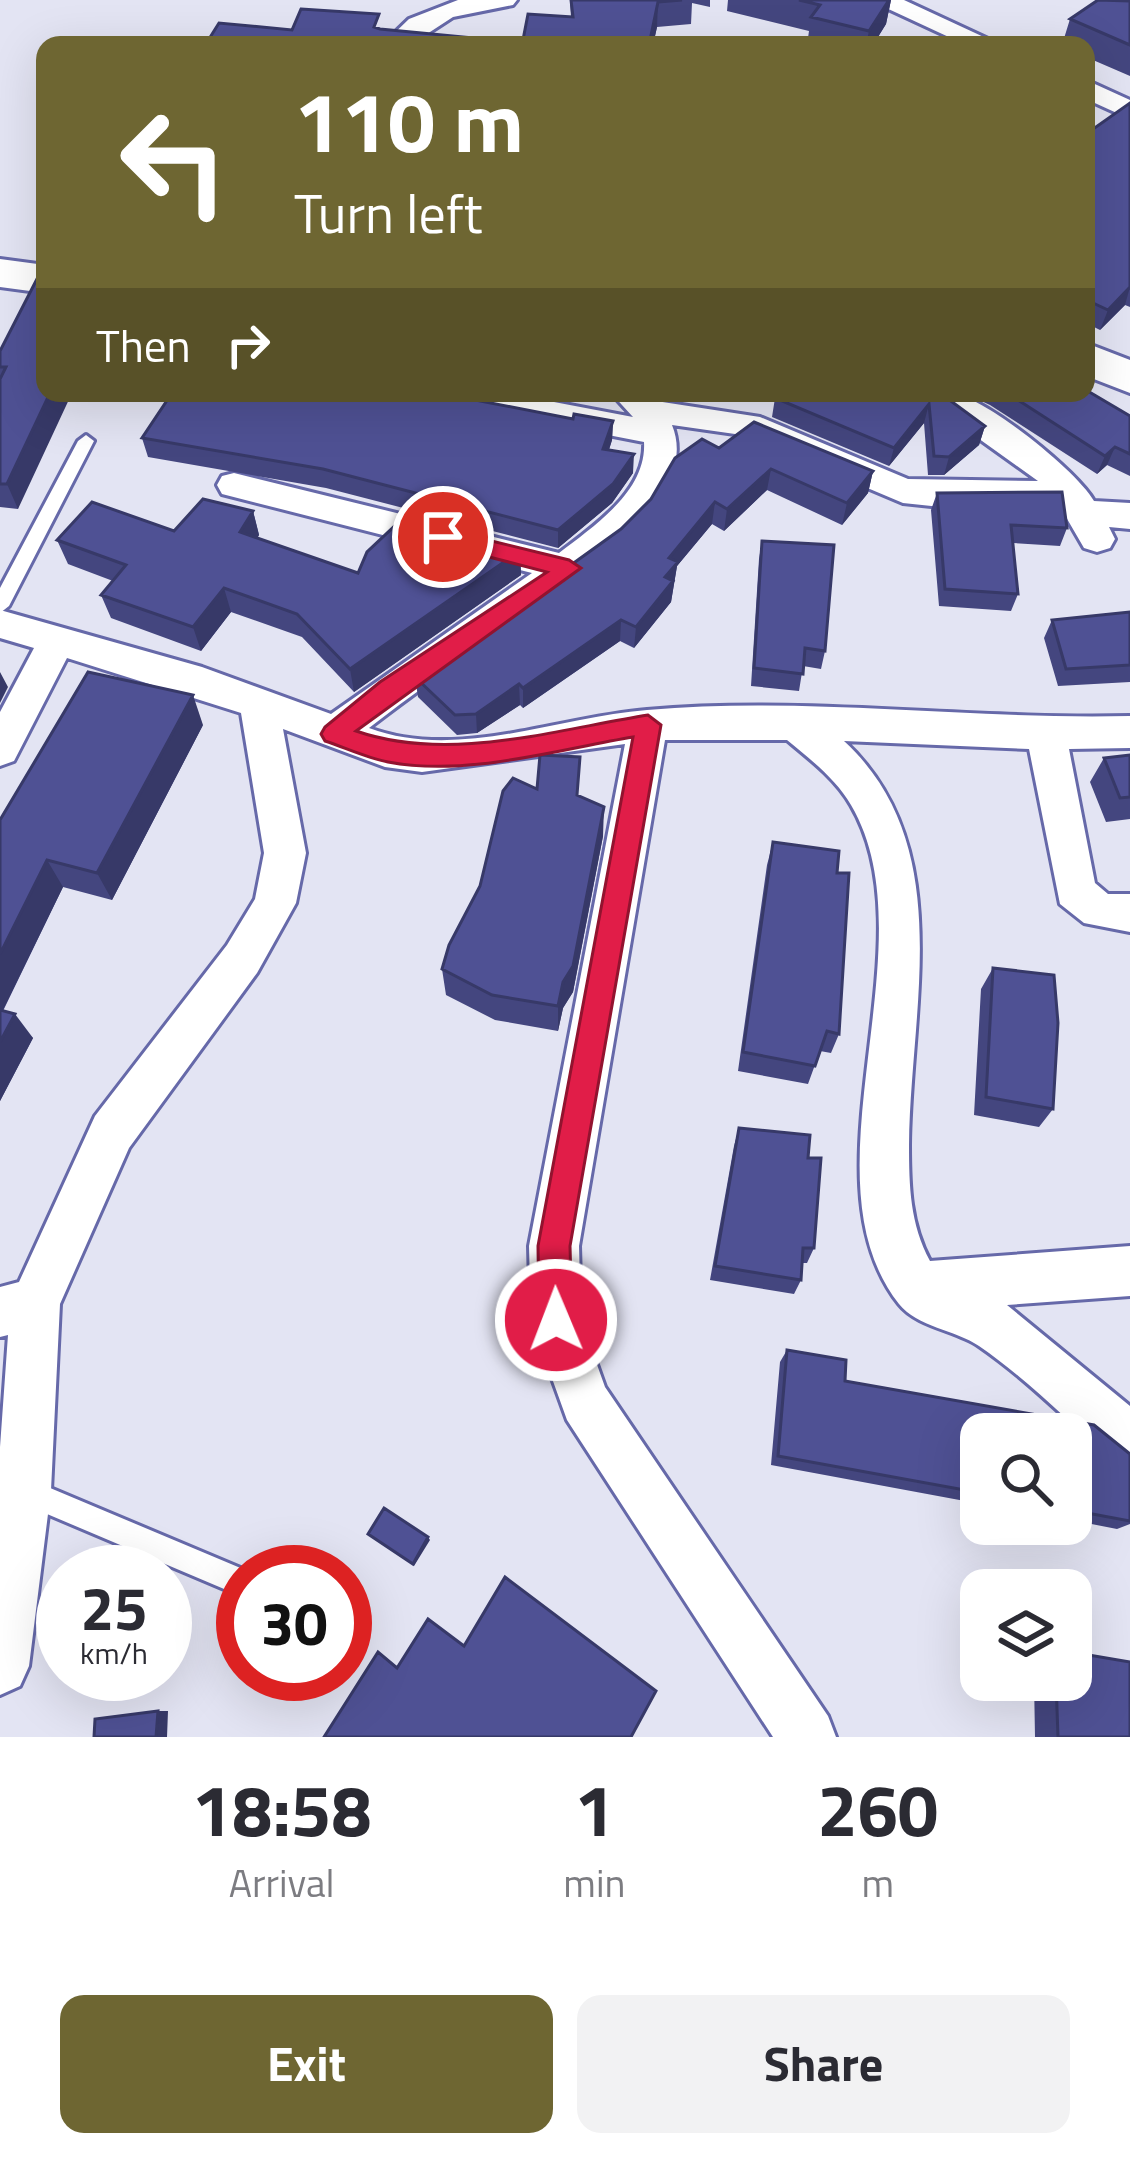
<!DOCTYPE html>
<style>
:root{--surface:#fff;--page:#f2f2f3;--text:#2b2b33;--muted:#7c7c81;--accent:#6e6632}
body{margin:0;font-family:"Titillium Web",sans-serif;background:var(--page);color:var(--text);height:100vh;display:flex;flex-direction:column;font-size:45px;white-space:nowrap}
*{box-sizing:border-box;margin:0}
p{font-size:39px;color:var(--muted)}
.icon{flex:none;width:66px;height:66px;fill:none;stroke:currentColor;stroke-width:2;stroke-linecap:round;stroke-linejoin:round}
.map{position:relative;height:1737px;overflow:hidden}
.panel{display:flex;flex-direction:column;background:var(--surface);flex:1}
.panel>*{flex:none}
.guide{position:absolute;left:36px;top:36px;width:1059px;height:366px;border-radius:24px;box-shadow:0 12px 48px #0002;background:#6e6632;color:#fff;overflow:hidden}
.fabs{position:absolute;left:960px;top:1413px;display:grid;gap:24px}
.fabs a{display:grid;place-items:center;width:132px;height:132px;border-radius:24px;background:var(--surface);box-shadow:0 12px 48px #0002;font-size:60px}
.speed{position:absolute;left:36px;top:1545px;display:flex;gap:24px;font-size:60px;font-weight:700;text-align:center}
.speed>*{display:grid;place-content:center;width:156px;height:156px;border-radius:50%;background:var(--surface);box-shadow:0 12px 48px #0002;line-height:1}
.speed small{font-size:30px;font-weight:400}
.speed .limit{border:18px solid #d22;background:#fff;color:#111}
.pin{position:absolute;display:grid;place-items:center;width:102px;height:102px;color:#fff;margin:-51px;border:6px solid #fff;border-radius:50%;box-shadow:0 3px 12px #0007}
.me{position:absolute;width:132px;margin:-66px;rotate:359deg;stroke-linejoin:round;filter:drop-shadow(0 0 9px #0008)}
.turn{display:flex;align-items:center;gap:42px;height:252px;padding:0 60px;font-size:54px}
.turn .icon{width:156px;height:156px;stroke-width:2.5}
.turn b{display:block;font-size:84px;line-height:102px}
.then{display:flex;align-items:center;height:114px;padding:0 60px;background:#0003;gap:24px;font-size:45px}
.eta{display:flex;justify-content:space-evenly;align-items:center;height:204px;text-align:center}
.eta b{font-size:72px;font-weight:700;line-height:84px}
.cta{display:flex;gap:24px;margin-top:auto;padding:24px 60px}
.cta a{flex:1;height:138px;border-radius:24px;background:var(--accent);color:#fff;font-size:48px;font-weight:700;line-height:138px;text-align:center}
.cta a+a{background:var(--page);color:var(--text)}
.map>svg:first-child{display:block}
.lines{fill:none;stroke-linecap:round;stroke-linejoin:round}
.service-casing{stroke:#6669a9;stroke-width:6}
.minor-casing{stroke:#6669a9;stroke-width:6}
.secondary-casing{stroke:#6669a9;stroke-width:6}
.service{fill:#fff;fill-rule:evenodd}
.minor{fill:#fff;fill-rule:evenodd}
.secondary{fill:#fff;fill-rule:evenodd}
.wall{fill:#44467f}
.shaded-wall{fill:#373968}
.building{fill:#4f5194;stroke:#373968;stroke-width:3}
.route{fill:#e11d48;stroke:#92132f;stroke-width:3}
</style>
<div class="map">
<svg width="1130" height="1737" viewBox="0 0 1130 1737">
<rect width="100%" height="100%" fill="#e3e4f3"/>
<g class="lines">
<g class="service-casing">
<path id="service" d="M86,435L94,441L9,606L0,613V588L78,441Z
M24,1477L250,1572H243V1597L14,1500L11,1490L14,1480Z"/>
</g>
<g class="minor-casing">
<path id="minor" d="M458,0H517L513,5L453,17L410,45H382L409,19Z
M869,0H904L1001,45H966Z
M1086,80L1130,100V119L1086,99Z
M433,393H507L633,417L611,393H648L656,401L760,417L908,479L1038,481L915,393C926,393 941,391 953,393C989,400 1078,472 1094,501L1130,503V529L1109,527L1115,539L1110,548L1097,552L1084,548L1059,505L941,507L903,503L742,435L672,425C706,508 550,596 495,636C453,666 410,696 369,728C456,761 558,717 647,710C807,696 970,720 1130,716V748L1069,749L1095,883L1108,894H1130V932L1084,923L1060,904L1029,749L844,741C958,846 910,1009 909,1145C909,1186 910,1224 930,1261L1130,1246V1296L1007,1305L1130,1406V1466L1111,1459C1068,1421 1027,1379 979,1346C956,1330 917,1327 899,1304C798,1176 933,944 851,805C836,779 810,759 787,740H665L579,1246L581,1320L605,1387L828,1716L836,1737H773L567,1420L531,1320L529,1246L625,744L422,772L385,767L283,729L306,853L296,903L257,973L129,1148L60,1304L51,1490L29,1666L20,1686L0,1695V1447L8,1335L0,1337V1287L19,1282L95,1116L227,945L255,899L264,853L241,713L67,658L14,761L0,766V712L34,648L0,638V610L202,667L331,714L532,573L222,494L217,485L222,476L234,473L559,553C594,526 647,491 644,442L449,404L437,401Z"/>
</g>
<g class="secondary-casing">
<path id="secondary" d="M0,259L45,265V293L0,287Z
M1086,343L1130,360V393L1086,376Z"/>
</g>
<use href="#service" class="service"/>
<use href="#minor" class="minor"/>
<use href="#secondary" class="secondary"/>
</g>
<path class="wall" d="M570,0H710V7L692,3L691,24L657,27L653,45H522L571,17Z
M728,0H891L886,24L873,45H807L809,31L727,11Z
M1130,1V76L1086,57V45H1062L1070,19Z
M1130,103V307L1125,305L1100,330L1086,323V134Z
M40,273L18,509L0,507V351Z
M136,393H457V396L573,419L613,421L612,440L609,450L633,473L612,503L558,548L326,488L148,457L142,438L167,401Z
M651,393H730L729,401L658,397Z
M940,393L985,426L979,445L944,475H928L924,423L889,466L772,417L775,398Z
M964,393H1086L1130,416V476L1107,465L1097,474L990,405Z
M719,448L873,471L868,493L842,525L767,490L724,531L712,524L677,566L671,602L634,648L620,641L523,708L520,705L477,733L457,735L418,697L415,677L621,529Z
M937,493L1067,528L1060,546L1013,543L1018,594L1011,611L939,606L931,510Z
M253,511L259,535L257,538L358,573L520,551L521,575L354,692L302,637L231,612L201,651L111,618L101,595L113,581L68,564L57,540L174,531Z
M762,541L825,651L821,669L803,666L799,691L751,686L759,559Z
M1130,612V682L1058,686L1044,638L1052,620Z
M203,725L112,900L63,887L3,1011L33,1038L0,1101V820Z
M1130,755V819L1106,822L1090,782L1104,758Z
M537,789L579,795L603,836L573,992L563,1008L558,1031L495,1020L446,995L442,969Z
M773,842L837,873L839,1034L831,1053L820,1051L808,1084L738,1071L767,865Z
M993,968L1053,1109L1039,1127L974,1115L981,989Z
M739,1128L808,1158L814,1248L807,1263H802L801,1280L794,1294L710,1280L734,1146Z
M787,1350L846,1360L845,1381L1094,1425L1130,1454V1524L1117,1529L1071,1520V1434H981V1504L771,1465L780,1362Z
M1034,1680H1071L1130,1737H1035Z"/>
<path class="shaded-wall" d="M889,0H891L886,24L873,45H866L869,31Z
M658,2L657,27L653,45H649Z
M1130,287L1125,305L1100,330L1108,310Z
M50,393H72L18,509L7,484Z
M929,404L924,423L889,466L894,448Z
M613,421L612,440L603,467V449Z
M985,426L979,445L944,475L949,457Z
M1115,447L1107,465L1097,474L1105,456Z
M634,454L633,473L612,503L558,548V530Z
M771,469L767,490L724,531L727,509Z
M873,471L868,493L842,525L847,503Z
M715,502L712,524L677,566L671,602L634,648L636,627L669,558Z
M253,511L259,535L246,556L240,532Z
M520,551L521,575L354,692L350,669Z
M224,588L231,612L201,651L193,627Z
M621,620L620,641L523,708V688Z
M0,672L8,687L0,703Z
M519,684L520,705L477,733L476,714Z
M193,695L203,725L112,900L97,873Z
M604,807L603,836L573,992L563,1008L558,1031V1006Z
M47,860L63,887L0,1016V954Z
M15,1014L33,1038L0,1101V1042Z
M428,1537L430,1540L414,1566L413,1564Z
M158,1711H168L167,1737H156Z"/>
<path class="building" d="M571,0H682L658,2L649,45H522L528,14L573,17Z
M799,0H889L869,31L811,17L820,5Z
M1098,0L1130,1V45L1070,19Z
M301,9L379,14L374,27L380,29L474,38L471,45H193L197,38L209,39L219,23L292,30Z
M1130,103V287L1108,310L1093,303L1086,310V134Z
M40,273H45V393H50L7,484H0V379L6,367H0V351Z
M1086,390L1130,416V454L1115,447L1105,456L1007,393H1086Z
M172,393H456L455,396L573,419L574,414L613,421L603,449L634,454L613,484L558,530L323,469L142,438Z
M780,393H940L985,426L949,457L934,456L929,404L894,448L775,398Z
M754,422L873,471L847,503L771,469L727,509L715,502L669,558L678,562L665,577L673,581L636,627L621,620L523,688L519,684L476,714L455,715L415,677L621,529L651,499L675,458L702,439L719,448Z
M1062,492L1067,528L1011,525L1018,594L945,589L937,493Z
M203,499L253,511L240,532L358,573L367,552L400,521L520,551L350,669L297,614L224,588L193,627L101,595L126,565L57,540L92,502L174,531Z
M762,541L834,545L825,651L805,648L803,674L754,668Z
M1130,612V665L1066,669L1052,620Z
M88,672L193,695L97,873L47,860L0,954V820Z
M540,755L580,757L577,795L604,807L573,966L563,982L558,1006L492,995L442,969L449,945L480,886L503,791L513,778L537,789Z
M1130,755V797L1120,798L1104,758Z
M773,842L839,851L837,873H849L839,1034L827,1031L815,1066L743,1052Z
M993,968L1054,975L1058,1023L1053,1109L986,1097Z
M0,1010L15,1014L0,1042Z
M739,1128L810,1135L808,1158H821L814,1248H803L801,1280L715,1266Z
M787,1350L846,1360L845,1381L1094,1425L1130,1454V1521L1071,1510V1434H981V1493L778,1456Z
M384,1508L428,1537L413,1564L368,1534Z
M505,1577L656,1691L631,1737H324L378,1652L397,1668L428,1619L464,1646Z
M1071,1652L1130,1662V1737H1058L1056,1680H1071Z
M158,1711L156,1737H94L95,1719Z"/>
<path class="route" d="M443,529L569,560L581,568L356,731C449,763 554,730 648,715L661,725L570,1246L572,1320L568,1332L556,1336L544,1332L539,1320L538,1246L633,737C555,750 467,777 388,762C367,758 346,748 325,741L321,734L325,727L380,682L547,572L435,543V531Z"/>
</svg>
<div class="fabs">
<a><svg class="icon" aria-label="search" viewBox="0 0 24 24"><circle cx="10" cy="10" r="6"/><path d="M15 15l6 6"/></svg></a>
<a><svg class="icon" aria-label="layers" viewBox="0 0 24 24"><path d="M12 4l9 5-9 5-9-5zM3 14l9 5 9-5"/></svg></a>
</div>
<div class="speed"><div>25<small>km/h</small></div><div class="limit">30</div></div>
<div class="pin" style="left:443px;top:537px;background:#d93025"><svg class="icon" aria-label="arrive" viewBox="0 0 24 24"><path d="M6 21V4h12l-3 4 3 4H6"/></svg></div>
<svg class="me" style="left:556px;top:1320px" viewBox="-20 -20 40 40"><circle r="17" fill="#e11d48" stroke="#fff" stroke-width="3"/><path d="M0-11L8 9 0 5-8 9z" fill="#fff"/></svg>
<div class="guide">
<div class="turn"><svg class="icon" aria-label="left" viewBox="0 0 24 24"><path d="M17 20v-9H6M10 6l-5 5 5 5"/></svg><div><b>110 m</b>Turn left</div></div>
<div class="then">Then<svg class="icon" aria-label="right" viewBox="0 0 24 24"><path d="M7 20v-9h11M14 6l5 5-5 5"/></svg></div>
</div>
</div>
<section class="panel">
<div class="eta">
<div><b>18:58</b><p>Arrival</p></div>
<div><b>1</b><p>min</p></div>
<div><b>260</b><p>m</p></div>
</div>
<div class="cta"><a>Exit</a><a>Share</a></div>
</section>
